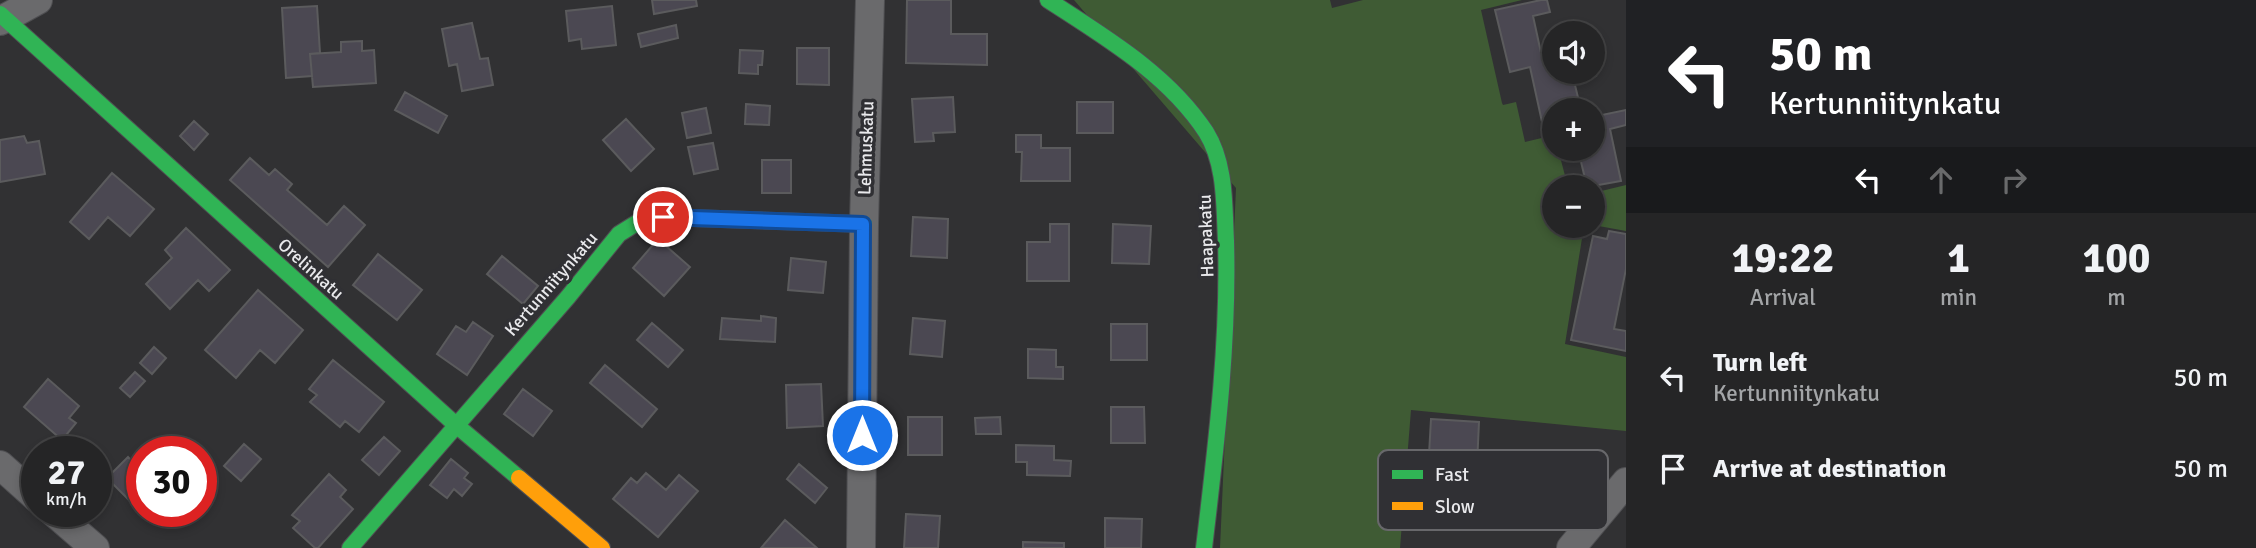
<!DOCTYPE html>
<meta charset="utf-8">
<style>
:root{--surface:#252526;--page:#313132;--text:#f1f3f6;--muted:#a3a5a7;--line:#424243}
body{margin:0;font-family:Signika,sans-serif;background:var(--page);color:var(--text);height:100vh;display:flex;flex-direction:column;font-size:26px;white-space:nowrap}
*{box-sizing:border-box;margin:0}
p{font-size:23px;color:var(--muted)}
.icon{flex:none;width:38px;height:38px;fill:none;stroke:currentColor;stroke-width:2;stroke-linecap:round;stroke-linejoin:round}
.map{position:relative;flex:1;overflow:hidden}
.panel{display:flex;flex-direction:column;background:var(--surface);width:630px}
.panel>*{flex:none}
.guide{background:#202124;color:#fff;overflow:hidden}
.fabs{position:absolute;left:1542px;top:21px;display:grid;gap:14px}
.fabs a{display:grid;place-items:center;width:63px;height:63px;border-radius:50%;background:var(--surface);box-shadow:0 4px 10px #0003,0 0 0 2px var(--line);font-size:35px}
.speed{position:absolute;left:21px;top:436px;display:flex;gap:14px;font-size:35px;font-weight:700;text-align:center}
.speed>*{display:grid;place-content:center;width:91px;height:91px;border-radius:50%;background:var(--surface);box-shadow:0 4px 10px #0003,0 0 0 2px var(--line);line-height:1}
.speed small{font-size:18px;font-weight:400}
.speed .limit{border:10px solid #d22;background:#fff;color:#111}
.pin{position:absolute;display:grid;place-items:center;width:60px;height:60px;color:#fff;margin:-30px;border:4px solid #fff;border-radius:50%;box-shadow:0 2px 7px #0007}
.me{position:absolute;width:77px;margin:-38px;rotate:0deg;stroke-linejoin:round;filter:drop-shadow(0 0 5px #0008)}
.turn{display:flex;align-items:center;gap:24px;height:147px;padding:0 28px;font-size:32px}
.turn .icon{width:91px;height:91px;stroke-width:2.5}
.turn b{display:block;font-size:49px;line-height:60px}
.lanes{display:flex;align-items:center;height:66px;padding:0 28px;background:#0003;justify-content:center;gap:35px;direction:ltr}
.lanes .off{opacity:.35}
.eta{display:flex;justify-content:space-evenly;align-items:center;height:119px;text-align:center}
.eta b{font-size:42px;font-weight:700;line-height:49px}
ul{padding:0;list-style:none}
li{display:flex;align-items:center;gap:21px;height:91px;padding:0 28px}
li div{flex:1}
li b{display:block;font-size:26px}
li em{font-style:normal}
main{display:flex;flex:1;min-height:0}
.map>svg:first-child{display:block}
.forest{fill:#3f5b34}
.building{fill:#4b4852;stroke:#5b5b5d;stroke-width:2}
.lines{fill:none;stroke-linecap:round;stroke-linejoin:round}
.street-casing{stroke:#4f4f52;stroke-width:30}
.fast-casing{stroke:#4f4f52;stroke-width:18}
.slow-casing{stroke:#4f4f52;stroke-width:18}
.street{stroke:#6a6a6c;stroke-width:28}
.fast{stroke:#30b455;stroke-width:16}
.slow{stroke:#ff9f0a;stroke-width:16}
.route-casing{stroke:#114b97;stroke-width:18}
.route{stroke:#1a73e8;stroke-width:12}
.labels{text-anchor:middle;dominant-baseline:central;stroke-width:7;stroke-linejoin:round;paint-order:stroke}
.street-label{font-size:18px;fill:#e9e9ec;stroke:#303034}
.key{fill:#303034;stroke:#68686b;stroke-width:2}
.key-label{font-size:19px;fill:#e9e9ec}
</style>
<main>
<div class="map">
<svg width="1626" height="548" viewBox="0 0 1626 548">
<rect width="100%" height="100%" fill="#313133"/>
<path class="forest" d="M1074,0H1330L1332,8L1363,0H1522L1481,10L1502,103L1503,105L1516,102L1525,142L1554,135V149H1558L1568,187H1554V226H1584L1565,344L1626,357V431L1411,410L1400,548H1220L1236,188Z
M1626,185V231L1593,225V193Z"/>
<path class="building" d="M652,0H696L697,6L654,14Z
M907,0H951V34H987V65L906,63Z
M1541,0H1547L1550,12L1533,16L1543,62L1554,60V72H1592V58L1596,76L1574,81L1581,110H1554V129L1544,131L1530,67L1510,72L1495,10Z
M317,6L320,53L310,54L312,76L286,78L282,8Z
M612,6L616,45L582,49L581,39L569,41L566,11Z
M472,23L480,59L488,58L493,85L462,91L457,64L449,66L442,29Z
M676,25L678,38L641,47L638,34Z
M362,41V51L374,50L376,83L313,87L310,54L341,52V42Z
M797,48H829V85L797,84Z
M740,50L763,51L762,65H758V74L739,73Z
M405,92L447,116L438,133L395,110Z
M953,97L955,132L933,133L934,141L915,142L912,99Z
M1077,102H1113V133H1077Z
M746,104L770,106L769,125L745,124Z
M706,108L711,133L687,138L682,113Z
M1626,110V125L1610,129L1621,181L1587,187L1578,149H1592V117Z
M626,119L654,149L631,171L603,140Z
M194,121L208,134L194,150L180,136Z
M1016,135H1041V148H1070V181H1021L1022,152H1016Z
M24,136L27,143L39,141L45,174L0,182V140Z
M713,143L718,169L694,174L688,147Z
M250,158L269,175L275,169L292,184L287,190L327,225L344,206L365,225L328,267L230,180Z
M762,160H791V193H762Z
M112,173L154,209L130,236L108,217L89,239L70,222Z
M913,217L948,219L947,258L911,256Z
M1050,224H1069V281H1027V242H1050Z
M1113,224L1151,226L1149,264L1112,263Z
M186,228L230,270L209,291L198,280L170,309L146,284L172,258L165,250Z
M1609,231L1626,234V269L1614,329L1626,331V351L1571,340L1593,236L1607,239Z
M658,239L690,267L664,296L633,268Z
M378,254L422,290L397,320L353,285Z
M502,256L538,286L523,304L487,274Z
M791,258L826,262L823,293L788,290Z
M258,290L303,330L275,363L260,350L236,378L205,350Z
M761,316L776,318L775,342L720,339L722,318L761,321Z
M913,318L945,321L942,357L910,354Z
M473,322L493,336L467,375L437,354L456,326L466,332Z
M652,323L683,350L668,367L637,340Z
M1111,324H1147V360H1111Z
M154,347L166,358L152,374L140,363Z
M1028,349L1056,350V367H1063V379L1028,378Z
M333,360L384,402L359,432L345,421L340,427L310,402L317,395L309,389Z
M605,365L657,409L642,427L590,383Z
M135,372L145,381L130,397L120,388Z
M48,379L79,406L69,418L76,423L62,440L24,407Z
M821,384L823,426L787,428L786,385Z
M523,389L552,411L533,436L504,414Z
M1111,407H1144L1145,443H1111Z
M908,417H942V455H908Z
M1000,417L1001,434H976L975,418Z
M1431,419L1479,422L1474,529L1425,526Z
M384,437L400,451L379,475L362,460Z
M244,444L261,459L241,481L224,466Z
M1016,445L1054,446V460L1071,461L1070,476L1027,475V462H1016Z
M128,457L139,469L142,466V488L129,500L107,478Z
M451,459L468,473L464,478L472,484L462,496L454,489L447,498L430,485Z
M799,464L827,488L815,503L787,479Z
M646,473L666,490L679,475L698,491L658,537L613,499L631,478L637,483Z
M329,474L346,490L340,497L353,509L318,548H315L293,528L300,521L292,515Z
M906,514L940,516L938,548H904Z
M1105,518L1142,519L1141,548H1105Z
M785,520L817,548H761Z
M1023,542L1064,543V548H1023Z"/>
<g class="lines">
<g class="street-casing">
<path id="street" d="M0,21L38,0
M0,465L37,498
M52,511L95,548
M861,548L864,224L870,0
M1571,548L1626,482"/>
</g>
<g class="fast-casing">
<path id="fast" d="M1048,0C1105,37 1168,74 1206,132C1226,164 1224,205 1226,241C1229,344 1216,446 1204,548
M0,14L456,425L519,478
M350,548L568,297L619,234L643,219L663,217L864,224"/>
</g>
<g class="slow-casing">
<path id="slow" d="M519,478L602,548"/>
</g>
<use href="#street" class="street"/>
<use href="#fast" class="fast"/>
<use href="#slow" class="slow"/>
</g>
<g class="lines">
<g class="route-casing">
<path id="route" d="M663,217L863,224L862,435"/>
</g>
<use href="#route" class="route"/>
</g>
<g class="labels">
<g class="street-label">
<text transform="translate(866 148) rotate(-88)">Lehmuskatu</text>
<text transform="translate(1206 236) rotate(-92)">Haapakatu</text>
<text transform="translate(311 269) rotate(42)">Orelinkatu</text>
<text transform="translate(551 284) rotate(-49)">Kertunniitynkatu</text>
</g>
</g>
<rect x="1378" y="450" width="230" height="80" rx="10" class="key"/>
<rect x="1392" y="470" width="31" height="9" fill="#30b455"/>
<rect x="1392" y="502" width="31" height="8" fill="#ff9f0a"/>
<g class="key-label">
<text x="1435" y="481">Fast</text>
<text x="1435" y="513">Slow</text>
</g>
</svg>
<div class="fabs">
<a><svg class="icon" aria-label="sound" viewBox="0 0 24 24"><path d="M4 9h4l5-4v14l-5-4H4zM17 9q2 3 0 6"/></svg></a>
<a>+</a>
<a>−</a>
</div>
<div class="speed"><div>27<small>km/h</small></div><div class="limit">30</div></div>
<div class="pin" style="left:663px;top:217px;background:#d93025"><svg class="icon" aria-label="arrive" viewBox="0 0 24 24"><path d="M6 21V4h12l-3 4 3 4H6"/></svg></div>
<svg class="me" style="left:862px;top:435px" viewBox="-20 -20 40 40"><circle r="17" fill="#1a73e8" stroke="#fff" stroke-width="3"/><path d="M0-11L8 9 0 5-8 9z" fill="#fff"/></svg>
</div>
<section class="panel">
<div class="guide">
<div class="turn"><svg class="icon" aria-label="left" viewBox="0 0 24 24"><path d="M17 20v-9H6M10 6l-5 5 5 5"/></svg><div><b>50 m</b>Kertunniitynkatu</div></div>
<div class="lanes"><svg class="icon" aria-label="left" viewBox="0 0 24 24"><path d="M17 20v-9H6M10 6l-5 5 5 5"/></svg><svg class="icon off" aria-label="ahead" viewBox="0 0 24 24"><path d="M12 20V5M6 11l6-6 6 6"/></svg><svg class="icon off" aria-label="right" viewBox="0 0 24 24"><path d="M7 20v-9h11M14 6l5 5-5 5"/></svg></div>
</div>
<div class="eta">
<div><b>19:22</b><p>Arrival</p></div>
<div><b>1</b><p>min</p></div>
<div><b>100</b><p>m</p></div>
</div>
<ul>
<li><svg class="icon" aria-label="left" viewBox="0 0 24 24"><path d="M17 20v-9H6M10 6l-5 5 5 5"/></svg><div><b>Turn left</b><p>Kertunniitynkatu</p></div><em>50 m</em></li>
<li><svg class="icon" aria-label="arrive" viewBox="0 0 24 24"><path d="M6 21V4h12l-3 4 3 4H6"/></svg><div><b>Arrive at destination</b></div><em>50 m</em></li>
</ul>
</section>
</main>
